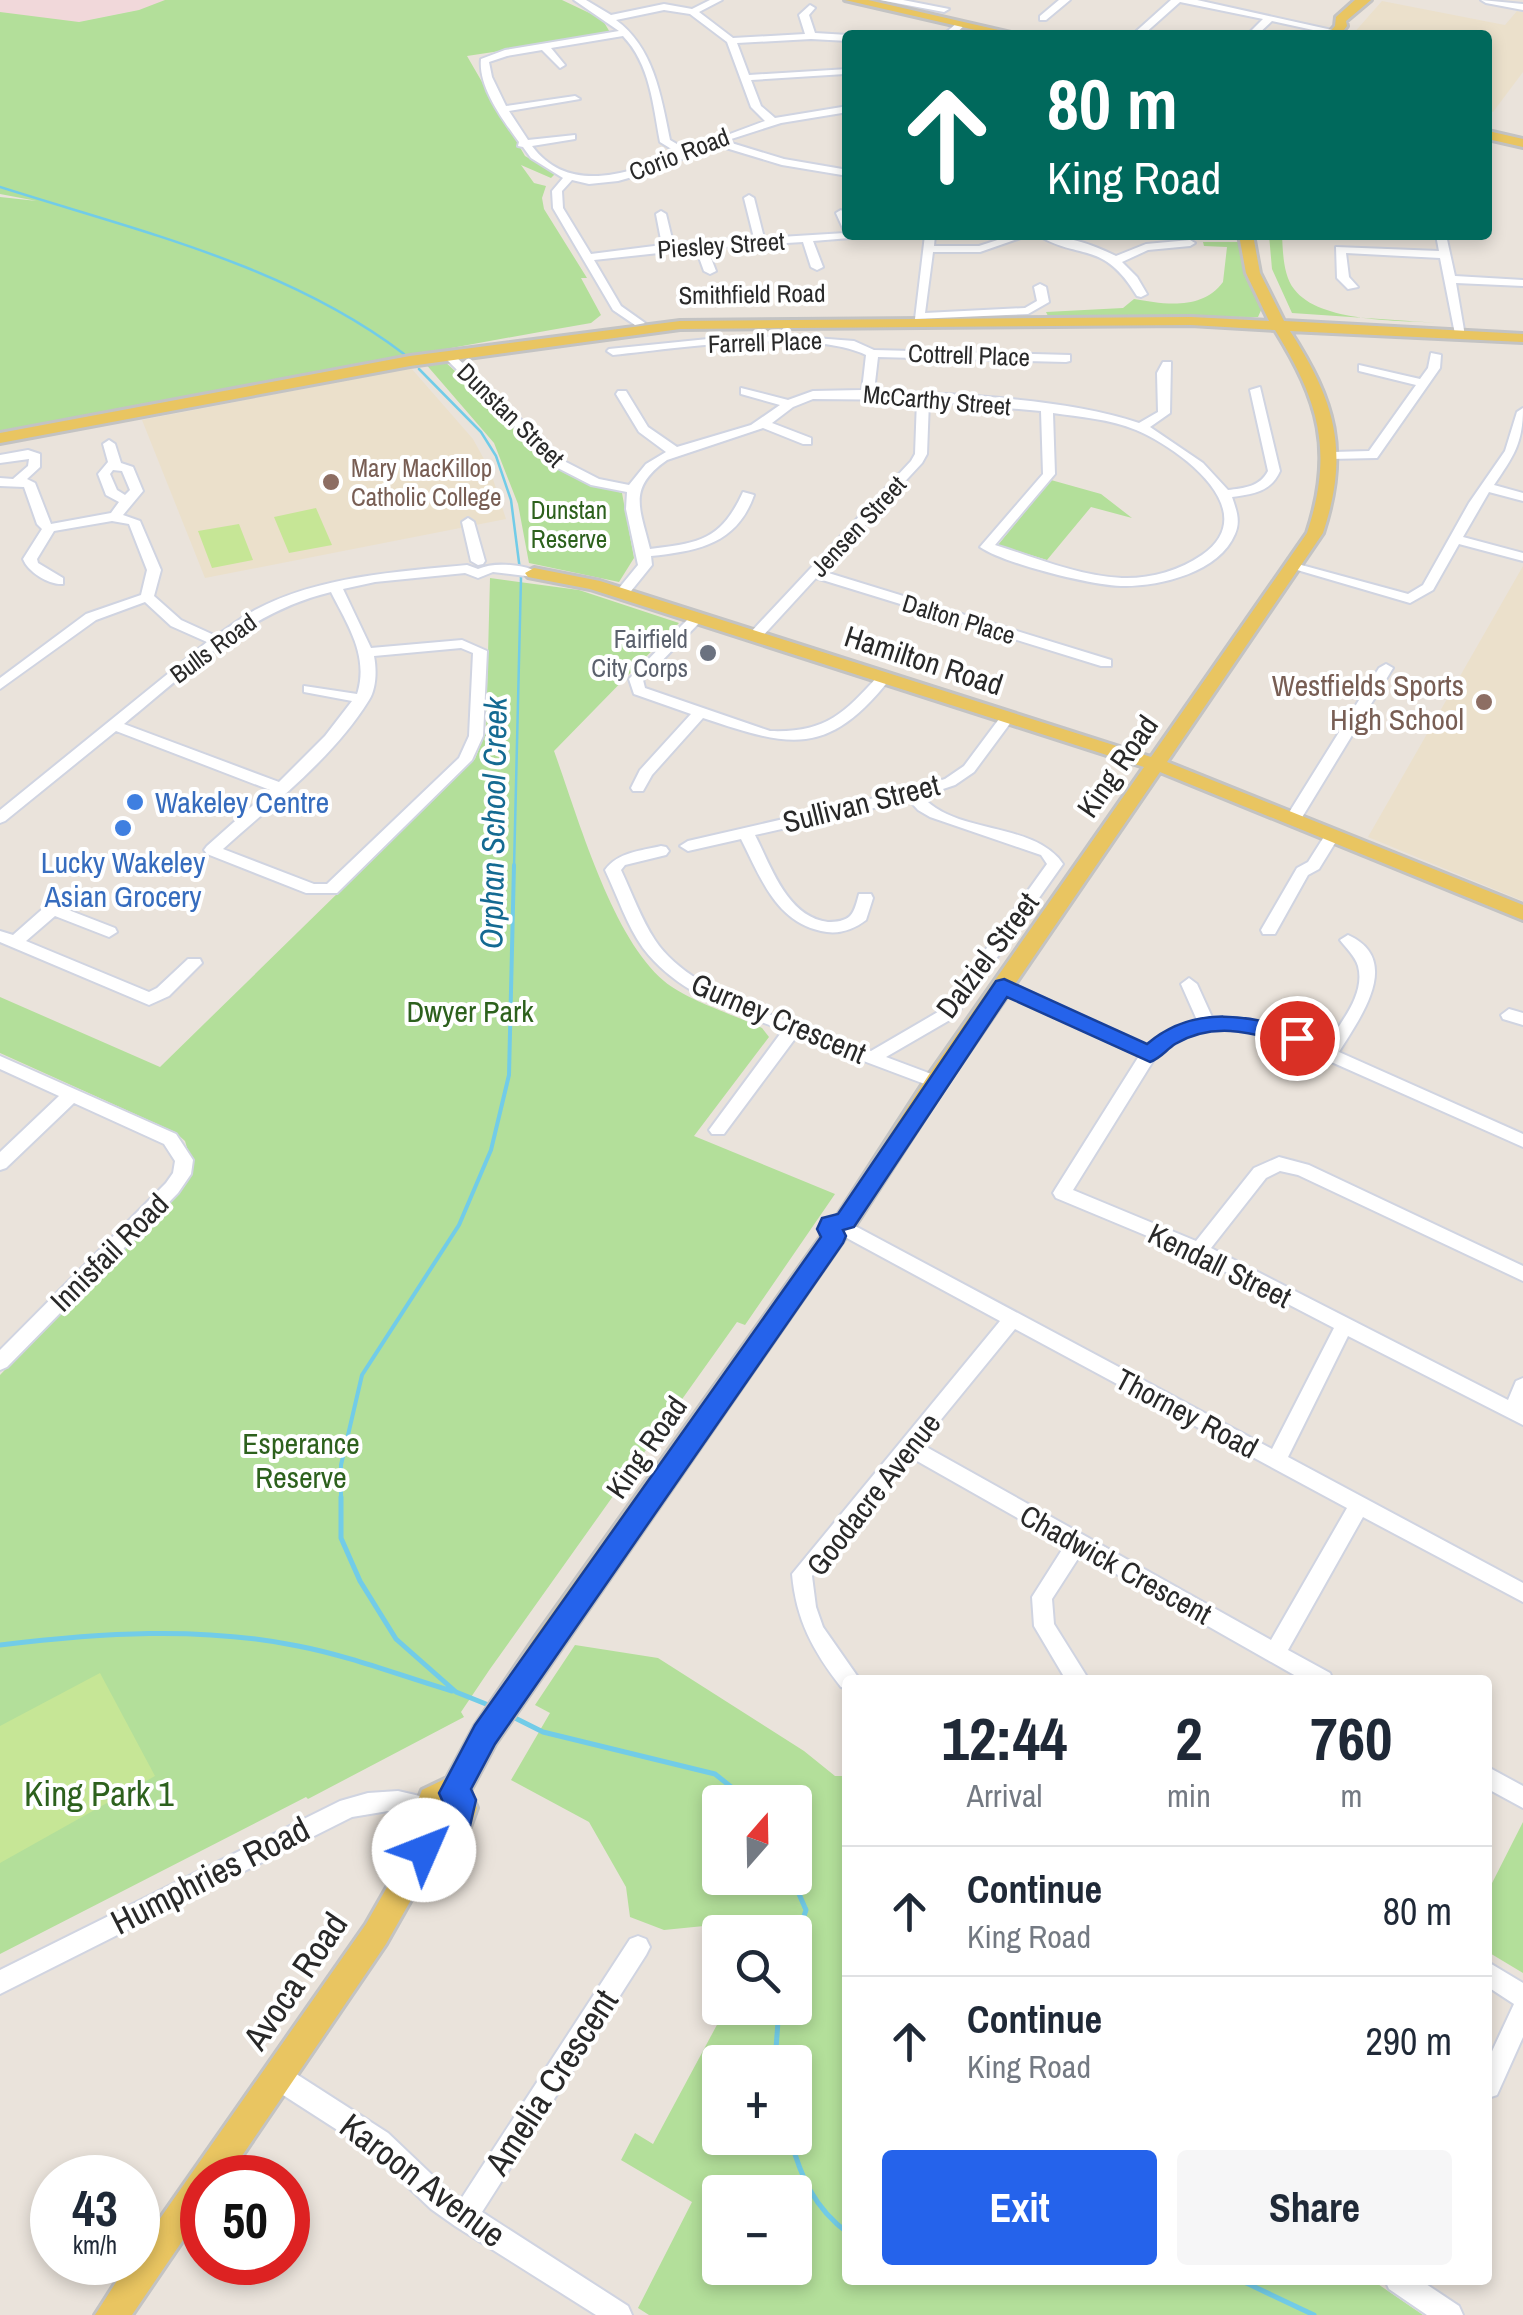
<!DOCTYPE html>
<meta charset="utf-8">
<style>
:root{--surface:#fff;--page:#f6f6f7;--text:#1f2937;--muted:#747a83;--line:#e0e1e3;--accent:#2563eb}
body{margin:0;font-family:"Archivo Narrow",sans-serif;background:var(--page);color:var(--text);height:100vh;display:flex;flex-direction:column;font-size:38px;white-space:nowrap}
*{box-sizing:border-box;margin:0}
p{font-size:32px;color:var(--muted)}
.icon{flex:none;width:55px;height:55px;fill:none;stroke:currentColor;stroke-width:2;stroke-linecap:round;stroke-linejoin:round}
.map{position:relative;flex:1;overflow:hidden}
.sheet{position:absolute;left:842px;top:1675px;width:650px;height:610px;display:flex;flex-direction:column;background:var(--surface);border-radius:10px;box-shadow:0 5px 15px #0003}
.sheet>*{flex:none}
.guide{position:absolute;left:842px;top:30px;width:650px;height:210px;border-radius:10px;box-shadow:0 5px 15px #0003;background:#00695c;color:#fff;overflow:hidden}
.needle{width:65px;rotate:20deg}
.fabs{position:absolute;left:702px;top:1785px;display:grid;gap:20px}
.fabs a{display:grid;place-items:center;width:110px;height:110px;border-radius:10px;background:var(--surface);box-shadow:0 5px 15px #0003;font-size:50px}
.speed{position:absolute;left:30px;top:2155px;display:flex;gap:20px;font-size:50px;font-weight:700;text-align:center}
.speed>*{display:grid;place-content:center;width:130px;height:130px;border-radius:50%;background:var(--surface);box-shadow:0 5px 15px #0003;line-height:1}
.speed small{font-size:25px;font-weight:400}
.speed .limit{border:15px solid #d22;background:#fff;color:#111}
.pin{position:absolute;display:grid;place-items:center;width:85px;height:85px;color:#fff;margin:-42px;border:5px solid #fff;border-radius:50%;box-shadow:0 2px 10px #0007}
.me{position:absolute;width:110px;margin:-55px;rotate:46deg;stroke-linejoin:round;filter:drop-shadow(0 0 8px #0008)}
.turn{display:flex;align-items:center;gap:35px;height:210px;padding:0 40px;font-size:45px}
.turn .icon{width:130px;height:130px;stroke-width:2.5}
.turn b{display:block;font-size:70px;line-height:85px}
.eta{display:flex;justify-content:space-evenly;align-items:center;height:170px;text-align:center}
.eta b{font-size:60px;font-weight:800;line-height:70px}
.action{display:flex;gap:20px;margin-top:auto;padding:20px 40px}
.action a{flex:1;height:115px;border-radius:10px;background:var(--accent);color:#fff;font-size:40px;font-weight:800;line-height:115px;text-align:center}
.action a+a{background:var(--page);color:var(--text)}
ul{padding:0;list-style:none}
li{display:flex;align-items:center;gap:30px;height:130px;padding:0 40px;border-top:2px solid var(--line)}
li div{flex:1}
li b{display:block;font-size:38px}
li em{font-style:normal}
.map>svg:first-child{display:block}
.education{fill:#ebe0cb}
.medical{fill:#f1d8da}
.green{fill:#b3df9a;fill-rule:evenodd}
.pitch{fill:#c6e696}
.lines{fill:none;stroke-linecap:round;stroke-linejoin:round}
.stream-far2{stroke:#72cce8;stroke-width:2.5}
.stream-far1{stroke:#72cce8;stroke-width:4}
.stream{stroke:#72cce8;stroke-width:5}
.minor-casing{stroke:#d0d4e1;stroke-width:4}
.major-casing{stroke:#c3c3c3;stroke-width:6}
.minor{fill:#fff;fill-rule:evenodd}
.major{fill:#e9c561;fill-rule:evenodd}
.route{fill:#2563eb;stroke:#184099;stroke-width:2.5}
.education-dot{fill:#8d6e63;stroke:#fff;stroke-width:4}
.worship-dot{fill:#6b7280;stroke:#fff;stroke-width:4}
.shop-dot{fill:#3f7fe0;stroke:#fff;stroke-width:4}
.labels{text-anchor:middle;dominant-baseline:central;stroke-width:8;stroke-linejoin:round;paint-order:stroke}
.far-street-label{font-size:25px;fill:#292929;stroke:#fff}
.far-education-label{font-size:25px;fill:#785e54;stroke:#fff;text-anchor:start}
.far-park-label{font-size:25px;fill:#2d611d;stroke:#fff}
.far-worship-label{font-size:25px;fill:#5b616d;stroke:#fff;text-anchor:end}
.street-label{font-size:30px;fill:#292929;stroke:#fff}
.education-label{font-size:30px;fill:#785e54;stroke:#fff;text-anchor:end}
.shop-label{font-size:30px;fill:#366cbe;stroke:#fff;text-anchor:start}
.park-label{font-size:30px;fill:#2d611d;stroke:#fff}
.water-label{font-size:32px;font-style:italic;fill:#146a92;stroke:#fff}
.near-park-label{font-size:35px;fill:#2d611d;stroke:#fff}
.near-street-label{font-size:35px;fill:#292929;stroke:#fff}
</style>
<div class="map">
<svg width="1523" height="2315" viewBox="0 0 1523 2315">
<rect width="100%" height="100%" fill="#eae3db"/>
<path class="education" d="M1382,1L1505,25L1517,11L1523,12V72L1493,112L1488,111V35H1352Z
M411,368L473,439L490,470L506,519L205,578L142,420Z
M1523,566V901L1368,837Z"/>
<path class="medical" d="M0,0H188L0,38Z"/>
<path class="green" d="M165,0H562L602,19L611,34L467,56L525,156L555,174L551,178L521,165L534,183L546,186L542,198L544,209L587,278H581L601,315L591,323C394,357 198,398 0,431V197L37,201L0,194V12L79,22L139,10Z
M1269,235H1282C1283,252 1283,275 1294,289C1319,323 1400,320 1439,323L1292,313L1272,269Z
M1203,242H1241L1262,308L1258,317L1048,316L1046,312L1123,308L1134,299C1163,304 1202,311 1223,282L1227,247L1204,246Z
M442,359L562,470L577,479L622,493L634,558L619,582L529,563L518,504L494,443L424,362Z
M1051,480L1101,494L1132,518L1091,507L1047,560L998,545Z
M490,578L579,590L679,623L554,751C578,817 611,936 664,981C686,1000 735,1015 762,1028L769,1037L694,1136L835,1194L745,1325L737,1322L490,1669L461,1712L464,1717L308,1799L306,1797L0,1954V1375L184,1184L193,1168L185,1141L175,1132L0,1053V997L160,1067L475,759L486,731Z
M575,1645L658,1658L804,1751L835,1776H847L848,2280H1372L1423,2315H649L638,2308L692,2202L621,2160L635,2133L653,2144L726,2008H795V1932H760L764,1920L664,1930L630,1917L626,1887L589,1822L511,1780L550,1713L535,1705ZM720,1802H795V1878H720ZM720,2062H795V2138H720ZM720,2192H795V2268H720Z
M1523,1822V1973L1488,1952V1891Z"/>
<path class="pitch" d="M316,508L332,545L289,553L274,517Z
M239,524L253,560L212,568L198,531Z
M100,1673L155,1776L0,1863V1726Z"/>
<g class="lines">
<path class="stream-far2" d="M0,187C138,231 287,265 404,354
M419,369L481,432L496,456L511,500L521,578L514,868"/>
<path class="stream-far1" d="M341,1500V1465L362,1375L459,1225L491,1150L509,1075L514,865"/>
<path class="stream" d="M341,1497V1538L360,1581L396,1639L456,1692L491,1706
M0,1645C99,1633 199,1626 298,1646C350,1656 401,1676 452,1691
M513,1717L543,1732L715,1774L750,1802
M792,1878L806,1910L795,1943
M775,2062L779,2008
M790,2138C801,2177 814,2208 848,2233
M1240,2280L1314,2315"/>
<g class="minor-casing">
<path id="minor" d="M574,0H586L611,15L664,4L692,9L710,0H722L699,12L733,38L805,34L799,15L810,5L815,8L809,15L815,33L848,35V41L811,39L737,43L749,75L848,69L845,74L751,80L761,106L775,118L848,106V112L781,123L725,141L784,159L848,170V176L782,165L716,145L653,171L618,181L589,184L572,180L562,191L563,208L591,254L662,245L656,214L661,211L666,214L673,243L754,238L744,198L749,195L754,198L764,238L845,233L836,213L841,210L848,216V235H863L862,237L813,241L823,267L817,270L811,267L803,242L707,248L716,271L710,274L704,271L696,249L594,260L621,306L645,323L635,325L613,310L553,208L552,191L563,178L531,158L523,147L518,146L519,142C503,120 478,87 481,59L505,50L619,31ZM664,10L690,14L727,42L751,107L765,121L687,150L670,140C661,94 653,47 616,20ZM623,36C650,64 653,105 660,142L678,153C631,173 569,196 532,146L575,139V135L528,140L509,111L580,99L575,96L506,106L492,77L489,62L507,56L542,50L560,68L565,65L551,48Z
M880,0H903L949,9L944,12Z
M1059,0H1070L1046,20H1040V16Z
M1171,0H1197L1341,32L1336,35L1272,21L1257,35H1247L1263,19L1180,2L1143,35H1132Z
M1481,0L1523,4V10L1486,3Z
M958,22L966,24L954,35H943Z
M925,235H935L934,246H979L1013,235H1029L980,252H933L925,313L1025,308L1037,301L1034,287L1040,284L1046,287L1049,302L1028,314L915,319Z
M1037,235C1064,235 1092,244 1116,256L1146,244L1190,240L1195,243L1190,246L1148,250L1122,262L1137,277L1147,294L1141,297L1137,296C1103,240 1082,261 1037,235Z
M1436,235H1446L1455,276L1523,280V286L1456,283L1465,336L1455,334L1440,258L1346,253L1349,277L1358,287L1348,289L1337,278L1336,247L1439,251Z
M789,336L854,341L874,350L1070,355V361L1066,362L878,357L874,391C953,394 1066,398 1139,423L1158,412L1157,373L1163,362H1171L1170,413L1150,427L1203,463L1228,490C1244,488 1260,487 1268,471L1250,390L1260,387L1280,471C1271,492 1253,494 1232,497C1236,509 1241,521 1235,534C1219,573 1158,587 1121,586C1090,585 1005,564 980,547L1043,474L1041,411L929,401L927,454L922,463L822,571L1111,660V666H1101L816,578L760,639H750V633L911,461L915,454L917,400L813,399L793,407L772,423L811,438V444H803L763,428L667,460C627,488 640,508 650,549C700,543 721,540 743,492L754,495C737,544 698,551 651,556L652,565L627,596L622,597L615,593L638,565L626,509L627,492L591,485L556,467L442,355L452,353L564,461L599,479L629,485L646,464L666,452L639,432L616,394L618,391H626L648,427L677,447L751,425L780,405L741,394V388L788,400L813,391L862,390L866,355C810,328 677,348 613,355L607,351L609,349L708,339ZM1053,413C1080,417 1110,419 1136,430C1179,448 1265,511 1202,555C1179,571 1149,579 1122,578C1078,576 1037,558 995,545L1055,474Z
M1431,353L1441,355L1440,368L1377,458L1329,459V453L1333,452L1369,451L1416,385L1359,371V365L1420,379L1428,368Z
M1523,408C1523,444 1513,457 1494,485L1523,493V501L1489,492L1463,537L1523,553V561L1459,544L1433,590L1410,603L1287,567L1294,563L1408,594L1423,585L1469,503L1505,451L1517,412Z
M109,440L115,444L121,463L133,467L143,491L123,515L140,521L161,570L154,596L181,620L216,636C229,627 242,617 255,610C319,576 396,572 467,565L478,569C495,561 525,565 541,573L534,577L493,572L478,578L465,573L375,582L343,589L371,648L462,640L487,651L483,736L472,760L337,893H306L207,854L204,850L207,846L270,790L116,731L5,821L0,823V810L207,642L171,626L145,602L96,620L0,689V678L86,614L141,595L147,570L129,524L112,521L54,531L37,559L38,563L63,578V584C49,585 28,572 23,559L42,529L37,524L24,487L0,486V478L13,479L28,466L29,459L0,463V455L28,450L40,454V467L27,479L35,483L51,524L111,513L119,502L106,495L98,474L108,462L103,444ZM113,470L122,471L130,490L125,495L117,490L110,474ZM331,592C347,624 368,654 358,691L357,694L304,686V692L352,701L325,736L279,782L124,724C188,672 249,611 331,592ZM461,648L473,653L469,736L459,758L327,884H314L223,849C273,804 334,757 369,700C376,689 377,671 374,656Z
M468,518L474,522L485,561L483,564L478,565L471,561L462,522Z
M697,614L704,618L643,680L645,688L770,731C824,733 843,715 878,676H888L890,679C827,758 790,747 703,718L652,775L643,791H633L631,788L640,770L691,714L634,694L629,679L692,615Z
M1386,664L1393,668L1301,819L1298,822H1288L1285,819L1379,668Z
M1007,714L1014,718L974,772L955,785L922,796C955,835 1034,821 1063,864L955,1017L886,1057L942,1078L944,1082L942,1086H930L797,1036L724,1134H712L709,1130L712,1126L783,1030C732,1011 677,993 643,948C627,926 617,895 605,870C618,852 640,851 661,846L666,847L669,851L666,855L625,865L621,870C632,893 641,919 655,940C692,997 808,1027 871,1051L943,1009L1047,864L1041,855L930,817L918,810L909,800L755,835C771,866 787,917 828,922C836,922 845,921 850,916C855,911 857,901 859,894H871L873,898L866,920C853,930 838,935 821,931C775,921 760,876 741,839L688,851L680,846L688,841L909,790L945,779L964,766L1002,715Z
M1332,830L1340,835L1319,869L1308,875L1275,934H1263L1261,930L1297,868L1308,862L1327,832Z
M53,904L115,928L117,932L109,937L55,916L26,941L149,992L157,988L188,959H200L202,963L169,996L149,1005L0,942V931L13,935L47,905Z
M1348,935C1404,960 1359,1019 1339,1052L1523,1134V1147L1266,1033C1221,1024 1191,1028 1155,1058L1073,1190L1196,1241L1254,1168L1279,1157L1309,1165L1523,1266V1281L1298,1175L1280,1171L1266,1178L1211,1248L1508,1400L1516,1381L1523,1378V1425L1348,1336L1288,1457L1523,1583V1602L1363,1517L1288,1650L1330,1673L1333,1680H1303L1081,1554L1052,1599L1054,1624L1089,1680H1066L1034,1626L1032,1597L1065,1545L910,1457L812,1576L816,1607L823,1627L860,1680H848V1689L841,1687C813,1651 796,1620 792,1574L1000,1321L845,1237L842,1232L845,1227H857L1272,1449L1334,1328L1193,1255L1056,1198L1053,1193L1056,1188L1139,1056L997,990L995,986L997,982H1009L1147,1046L1161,1035L1197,1020L1181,984L1189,978L1197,984L1212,1017C1257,1016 1285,1028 1326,1046C1339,1024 1366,995 1358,966C1355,956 1346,948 1340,940ZM1015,1329L1347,1508L1271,1640L921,1444Z
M1509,1009L1523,1013V1025L1503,1019L1501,1015Z
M0,1056L176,1134L193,1160L191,1174L178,1193L7,1367L0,1370V1350L166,1183L173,1173L175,1161L164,1144L74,1103L6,1168L0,1170V1152L59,1096L0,1069Z
M1488,1767L1523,1786V1808L1488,1789Z
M398,1791L437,1800L440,1807L437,1814L429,1817L388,1811L352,1817L0,1994V1970L340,1801L368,1793Z
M638,1936L646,1939L650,1947L646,1955L482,2212L628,2306L632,2315H596L455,2226L431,2209L370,2151L269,2086L266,2077L269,2068L278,2065L287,2068L388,2133L449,2191L461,2199L630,1939Z
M1488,1962L1523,1983V2037L1497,2095L1488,2098V2060L1514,2004L1488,1987Z
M1385,2280H1420L1459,2306L1463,2315H1427L1389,2289Z"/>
</g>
<g class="major-casing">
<path id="major" d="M845,0H868L1020,35H997Z
M1355,0H1371L1346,21L1347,26L1340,35H1327L1335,26L1336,17Z
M1488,131L1523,139V147L1488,139Z
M1239,235H1253L1260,273L1284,321L1523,334V342L1290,331C1335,401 1350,451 1323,533L1167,762L1523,905V920L1160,772L944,1088L854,1227H838L834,1221L838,1215L928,1076L1144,767L590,589L528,577L525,573L534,568L600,581L1151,757L1307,533C1334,451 1319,401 1275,330L1191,325L680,329L410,366L0,443V433L410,356L680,321L1191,317L1269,321L1246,273Z
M834,1227L842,1230L846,1236L842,1242L495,1744L470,1791L477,1808L470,1827L446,1838L386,1944L227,2178H202V2212L132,2315H95L129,2262H138V2250L366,1924L422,1826L415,1808L422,1790L447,1778L475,1726L536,1636L826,1230Z"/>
</g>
<use href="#minor" class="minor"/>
<use href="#major" class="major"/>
</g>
<path class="route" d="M1004,979L1147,1044C1195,1003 1250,1016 1305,1032L1308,1038L1297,1045C1255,1034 1216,1020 1175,1044C1166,1050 1161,1058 1150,1062L1007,997L854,1227L843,1230L846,1236L843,1243L495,1744L471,1789L476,1800L470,1826L447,1837L435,1860L424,1864L414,1860L410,1850L429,1813L446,1809L439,1793L475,1725L821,1237L817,1229L822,1218L838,1214L996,981Z"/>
<g class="education-dot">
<circle cx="331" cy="482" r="10"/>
<circle cx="1484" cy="702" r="10"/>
</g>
<circle class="worship-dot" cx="708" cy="653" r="10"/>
<g class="shop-dot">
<circle cx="135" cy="802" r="10"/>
<circle cx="123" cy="828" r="10"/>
</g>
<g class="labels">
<g class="far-street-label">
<text transform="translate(679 154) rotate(-21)">Corio Road</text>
<text transform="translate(721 245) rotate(-4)">Piesley Street</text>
<text transform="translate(752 294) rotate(-1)">Smithfield Road</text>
<text transform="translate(765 342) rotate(-2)">Farrell Place</text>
<text transform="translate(969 355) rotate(2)">Cottrell Place</text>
<text transform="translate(937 400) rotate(5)">McCarthy Street</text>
<text transform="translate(511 415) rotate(44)">Dunstan Street</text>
<text transform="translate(858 526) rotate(-47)">Jensen Street</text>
<text transform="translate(959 619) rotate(17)">Dalton Place</text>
<text transform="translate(213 648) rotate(-36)">Bulls Road</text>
</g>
<g class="far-education-label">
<text x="351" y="468">Mary MacKillop<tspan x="351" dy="29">Catholic College</tspan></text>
</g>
<g class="far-park-label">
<text x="569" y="510">Dunstan<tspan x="569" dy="29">Reserve</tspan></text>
</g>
<g class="far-worship-label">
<text x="688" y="639">Fairfield<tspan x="688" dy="29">City Corps</tspan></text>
</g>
<g class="street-label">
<text transform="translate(924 660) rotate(18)">Hamilton Road</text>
<text transform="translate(1117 766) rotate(-55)">King Road</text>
<text transform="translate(861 803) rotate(-14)">Sullivan Street</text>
<text transform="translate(987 955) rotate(-53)">Dalziel Street</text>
<text transform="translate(779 1018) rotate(23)">Gurney Crescent</text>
<text transform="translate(109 1252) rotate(-45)">Innisfail Road</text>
<text transform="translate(1220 1265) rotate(26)">Kendall Street</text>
<text transform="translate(1187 1413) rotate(28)">Thorney Road</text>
<text transform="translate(646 1447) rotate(-55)">King Road</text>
<text transform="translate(873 1494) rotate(-52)">Goodacre Avenue</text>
<text transform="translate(1116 1564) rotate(29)">Chadwick Crescent</text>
</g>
<g class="education-label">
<text x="1464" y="685">Westfields Sports<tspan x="1464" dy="34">High School</tspan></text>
</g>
<g class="shop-label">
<text x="155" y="802">Wakeley Centre</text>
<text x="123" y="862" text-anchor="middle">Lucky Wakeley<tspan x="123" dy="34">Asian Grocery</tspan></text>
</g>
<g class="park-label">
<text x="470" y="1011">Dwyer Park</text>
<text x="301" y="1443">Esperance<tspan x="301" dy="34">Reserve</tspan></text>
</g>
<g class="water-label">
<text transform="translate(493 823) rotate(-89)">Orphan School Creek</text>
</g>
<g class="near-park-label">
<text x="99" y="1793">King Park 1</text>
</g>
<g class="near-street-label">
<text transform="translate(210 1875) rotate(-27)">Humphries Road</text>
<text transform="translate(295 1981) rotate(-56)">Avoca Road</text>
<text transform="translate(551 2082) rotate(-57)">Amelia Crescent</text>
<text transform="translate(423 2180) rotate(37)">Karoon Avenue</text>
</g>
</g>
</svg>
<div class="fabs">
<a><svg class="needle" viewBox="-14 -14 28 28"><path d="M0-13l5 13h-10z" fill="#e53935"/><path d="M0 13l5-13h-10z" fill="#747a83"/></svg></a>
<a><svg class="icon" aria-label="search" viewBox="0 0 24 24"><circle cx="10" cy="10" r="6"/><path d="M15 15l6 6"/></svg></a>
<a>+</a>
<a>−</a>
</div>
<div class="speed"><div>43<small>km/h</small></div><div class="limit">50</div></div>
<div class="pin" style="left:1297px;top:1038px;background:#d93025"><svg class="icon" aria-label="arrive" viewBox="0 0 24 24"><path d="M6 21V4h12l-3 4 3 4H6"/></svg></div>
<svg class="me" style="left:424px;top:1850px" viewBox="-20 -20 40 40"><circle r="19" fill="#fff"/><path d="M0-13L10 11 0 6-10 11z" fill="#2563eb"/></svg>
<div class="guide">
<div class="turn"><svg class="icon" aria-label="ahead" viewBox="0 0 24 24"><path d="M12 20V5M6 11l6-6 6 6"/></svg><div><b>80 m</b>King Road</div></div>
</div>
<section class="sheet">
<div class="eta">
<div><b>12:44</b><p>Arrival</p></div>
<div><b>2</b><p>min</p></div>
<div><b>760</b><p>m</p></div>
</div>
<ul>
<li><svg class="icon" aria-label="ahead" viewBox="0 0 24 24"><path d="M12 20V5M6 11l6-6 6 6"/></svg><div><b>Continue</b><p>King Road</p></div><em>80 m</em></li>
<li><svg class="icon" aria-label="ahead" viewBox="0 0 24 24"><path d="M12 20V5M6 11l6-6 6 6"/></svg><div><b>Continue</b><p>King Road</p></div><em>290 m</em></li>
</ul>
<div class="action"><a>Exit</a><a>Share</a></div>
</section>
</div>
